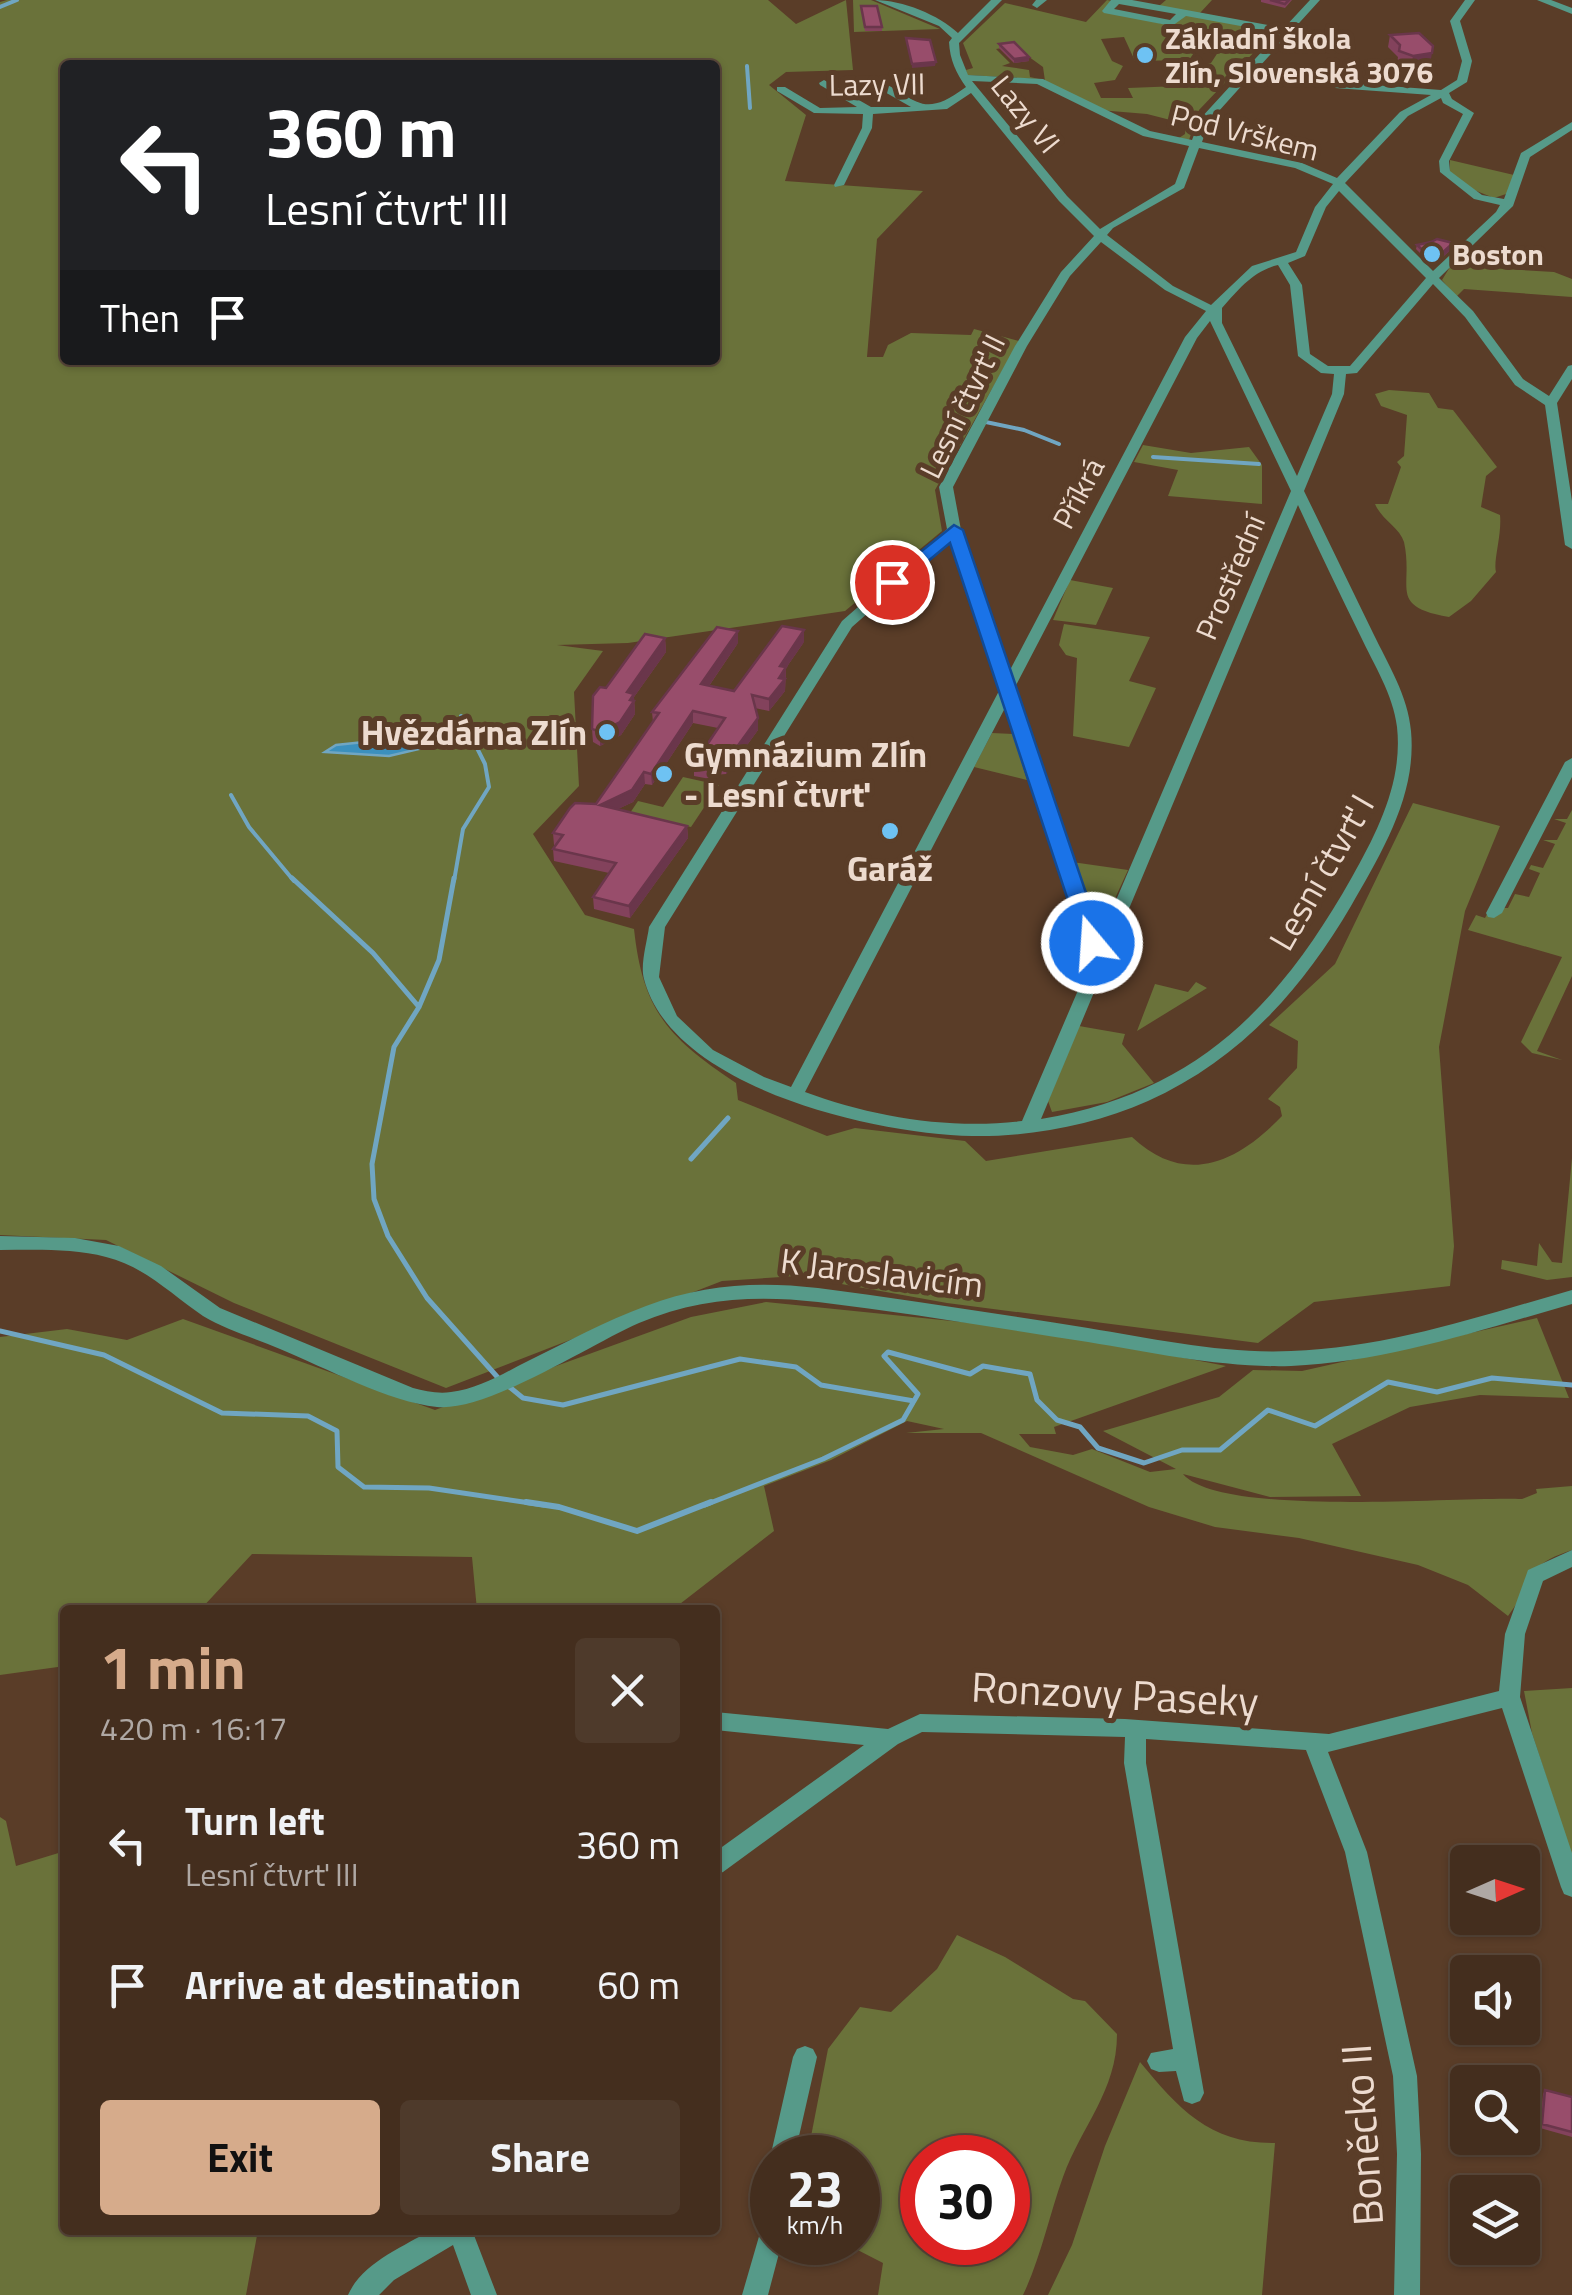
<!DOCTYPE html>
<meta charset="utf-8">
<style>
:root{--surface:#442e1e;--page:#4e3a2b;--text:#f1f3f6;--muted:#afa8a4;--line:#5c4a3c;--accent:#d6ab8b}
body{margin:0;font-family:"Titillium Web",sans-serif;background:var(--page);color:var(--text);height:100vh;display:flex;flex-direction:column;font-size:38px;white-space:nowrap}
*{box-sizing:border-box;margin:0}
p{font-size:32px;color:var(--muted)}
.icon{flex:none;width:55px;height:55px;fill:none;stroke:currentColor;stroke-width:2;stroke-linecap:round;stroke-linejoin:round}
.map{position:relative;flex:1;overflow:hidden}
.sheet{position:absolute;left:60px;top:1605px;width:660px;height:630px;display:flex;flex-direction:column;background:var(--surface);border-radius:10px;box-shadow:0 2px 8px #0004,0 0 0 2px var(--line)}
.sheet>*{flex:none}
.banner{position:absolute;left:60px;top:60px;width:660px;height:305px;border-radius:10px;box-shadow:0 2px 8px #0004,0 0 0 2px var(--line);background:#202124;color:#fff;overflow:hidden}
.needle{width:65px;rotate:87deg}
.controls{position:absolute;left:1450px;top:1845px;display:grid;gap:20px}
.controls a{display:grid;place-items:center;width:90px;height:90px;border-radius:10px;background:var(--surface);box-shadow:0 2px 8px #0004,0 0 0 2px var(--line);font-size:50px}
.speed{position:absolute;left:750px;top:2135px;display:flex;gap:20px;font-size:50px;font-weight:700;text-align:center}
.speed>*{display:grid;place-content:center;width:130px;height:130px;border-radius:50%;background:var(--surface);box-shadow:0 2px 8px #0004,0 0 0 2px var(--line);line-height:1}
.speed small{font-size:25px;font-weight:400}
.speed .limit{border:15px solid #d22;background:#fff;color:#111}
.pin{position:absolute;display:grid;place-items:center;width:85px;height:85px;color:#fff;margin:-42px;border:5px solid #fff;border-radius:50%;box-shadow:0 2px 10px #0007}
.me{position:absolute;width:110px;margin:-55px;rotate:342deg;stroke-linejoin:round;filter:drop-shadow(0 0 8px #0008)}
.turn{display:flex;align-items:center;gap:35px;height:210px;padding:0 40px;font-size:45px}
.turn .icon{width:130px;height:130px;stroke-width:2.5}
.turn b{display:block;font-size:70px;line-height:85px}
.then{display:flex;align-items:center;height:95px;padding:0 40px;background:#0003;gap:20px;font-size:38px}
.round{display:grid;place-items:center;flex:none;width:105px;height:105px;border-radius:10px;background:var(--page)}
.summary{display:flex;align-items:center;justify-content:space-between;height:170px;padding:0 40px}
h1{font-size:60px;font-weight:700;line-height:75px;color:var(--accent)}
.action{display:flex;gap:20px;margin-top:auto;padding:20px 40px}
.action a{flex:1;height:115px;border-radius:10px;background:var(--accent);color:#111;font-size:40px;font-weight:700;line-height:115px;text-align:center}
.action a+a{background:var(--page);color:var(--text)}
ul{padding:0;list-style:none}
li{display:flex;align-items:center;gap:30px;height:140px;padding:0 40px}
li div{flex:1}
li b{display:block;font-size:38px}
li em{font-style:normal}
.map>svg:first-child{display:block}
.green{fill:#6a723a;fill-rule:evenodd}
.water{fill:#3b90bd;stroke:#70a6c2;stroke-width:2.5}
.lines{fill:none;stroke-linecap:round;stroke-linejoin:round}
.stream-far2{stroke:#70a6c2;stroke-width:4}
.stream-far1{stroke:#70a6c2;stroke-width:5}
.stream{stroke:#70a6c2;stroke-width:6}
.minor{fill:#569a89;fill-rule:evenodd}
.wall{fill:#83425c}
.shaded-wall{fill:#6a364b}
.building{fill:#984d6b;stroke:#6a364b;stroke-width:2.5}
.route{fill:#1a73e8;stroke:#114b97;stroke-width:2.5}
.poi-dot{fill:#6ec2f3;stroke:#5a3d28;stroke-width:4}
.labels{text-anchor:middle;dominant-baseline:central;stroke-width:10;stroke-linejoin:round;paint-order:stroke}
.far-poi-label{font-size:30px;font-weight:bold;fill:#eddbcf;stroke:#5a3d28;text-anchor:start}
.far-street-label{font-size:30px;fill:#eddbcf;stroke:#5a3d28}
.poi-label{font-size:35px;font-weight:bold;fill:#eddbcf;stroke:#5a3d28;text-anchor:end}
.street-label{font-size:35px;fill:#eddbcf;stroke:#5a3d28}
.near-street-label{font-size:42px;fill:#eddbcf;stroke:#5a3d28}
</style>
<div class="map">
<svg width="1572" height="2295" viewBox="0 0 1572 2295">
<rect width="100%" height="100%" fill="#5a3d28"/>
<path class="green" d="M7,0H768L796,24L846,0L853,70L786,72L769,85L806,115L785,181L923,191L877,239L867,357H883L888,345L911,333L971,335L974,329L1019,341L935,490L942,531L845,611L628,643L557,645L603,651L574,692L579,786L533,834L585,915L634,929C643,1012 669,1038 736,1083L738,1100L827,1136L855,1128L965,1141L986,1161L1132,1137C1185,1187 1237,1163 1282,1116L1280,1107L1268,1099L1297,1068L1298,1041L1269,1025L1335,964L1413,803L1500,826L1465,911L1439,1047L1454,1246L1450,1286L1314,1302L1258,1343L947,1303L797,1276L722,1281L446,1388L234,1303L106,1240L0,1235V2ZM65,65H715V360H65Z
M853,0H871L940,29L854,32Z
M1107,0L1112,1L1104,10L1163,24L1182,16L1159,6L1166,0H1212L1200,13L1277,28L1199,110L1189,140L1179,138L1185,134L1186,124L1147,114L1099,110L1045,81L1043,67L1014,46L996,49L1010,63L1002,66L1029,70L1030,77L1039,79L967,75L966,70L973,68L963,43L1005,3L1086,22ZM1124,37L1135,61L1189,60L1204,38L1226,40L1211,63L1201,65L1205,85L1128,88L1133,98H1101L1094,83L1115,80L1123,66L1112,61L1101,39Z
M1450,160L1514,175L1509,193L1494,198L1469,188L1450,173Z
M1453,262L1473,267L1554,272L1572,279V297L1464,289L1456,297L1442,280Z
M1389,390L1429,393L1438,408L1453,410L1497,467L1486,476L1481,507L1500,515C1502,535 1493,561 1496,572L1471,601L1449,617C1387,606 1414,588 1404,542C1400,528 1381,519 1375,504H1388L1401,467L1397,462L1404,456L1407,415L1381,406L1375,394Z
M1143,445L1191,453L1249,447L1262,465V504L1168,496L1178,470L1134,462Z
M1070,580L1113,588L1096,625L1053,620Z
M1064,624L1150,637L1129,681L1156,688L1129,747L1073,736L1077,658L1066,655L1059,645Z
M992,733L1013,734L1027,780L974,767Z
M683,777L719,785L691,827L630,813L638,801L663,807Z
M1572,810V976L1537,1051L1562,1060L1532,1053L1521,1042L1562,957L1468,930L1476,915L1485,918L1490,908H1508L1515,894L1529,897L1540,873L1529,869L1531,865L1543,868L1555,844L1543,840H1557L1566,823L1554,819H1567Z
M1072,862L1128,870L1112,905L1099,908L1086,903Z
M1196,982L1207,988L1137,1031L1155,984L1188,992Z
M1079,1026L1125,1034L1122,1044L1154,1083L1107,1102L1052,1112L1048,1101Z
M1572,1158V1277L1547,1280L1501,1269L1502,1260L1537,1266L1539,1243L1552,1262L1562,1263Z
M766,1302L1040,1330L1226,1366L1054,1427L1056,1434H1019L1030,1447L1073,1455L1092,1449L1150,1472L1176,1469L1103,1431L1219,1397L1253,1370L1302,1371L1537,1318L1569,1398L1480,1395L1410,1407L1332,1444L1361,1496L1270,1497L1183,1474C1220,1518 1458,1496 1522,1499L1537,1493L1536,1489L1572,1486V1550C1520,1567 1535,1581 1508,1616L1468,1585L1418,1565L1299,1538L1215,1527L1149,1507L981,1433H906L944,1429L907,1421L831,1460L764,1486L774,1531L676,1607L477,1610L472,1557L252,1554L200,1610H65V1666L0,1675V1337L67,1329L127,1340L183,1319L435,1410L691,1317Z
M1572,1688V1857L1532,1733L1524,1691Z
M0,1817L6,1821L16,1866L65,1851V2230H258L246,2295H0Z
M957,1935L1005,1957L1073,1999L1085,2001L1117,2034C1117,2091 1082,2125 1063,2177C1049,2216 1041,2257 1023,2295H878L883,2263L844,2243L858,2242V2158L807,2157L828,2049L860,2007L891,2012L937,1969ZM922,2158H1008V2242H922Z
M1140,2062C1179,2109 1210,2144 1275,2143L1262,2295H1048L1072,2245L1105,2146Z"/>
<path class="water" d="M411,737L419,749L389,756L325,752L336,745Z"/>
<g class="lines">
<path class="stream-far2" d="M0,7L17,0
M747,66L750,108
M981,421L1024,430L1059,444
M1153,457L1259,464
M231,795L249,827L294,881
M454,881L463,829L489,787L485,764L461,716"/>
<path class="stream-far1" d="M292,878L373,953L419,1007
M454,878L439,960L419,1007L394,1047L372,1164L374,1199L388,1236L427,1298L500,1380
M691,1159L728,1118
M0,1331L104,1355L222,1413L308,1416L337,1431L338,1467L364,1487L429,1488L544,1505
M507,1385L523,1398L563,1405L740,1359L796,1367L821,1385L914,1401
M705,1505L823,1459L903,1420L918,1394L884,1356L888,1352L970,1374L983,1366L1030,1374L1037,1400L1057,1420L1080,1427L1098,1448L1144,1463L1182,1450H1220L1268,1410L1315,1426L1388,1382L1437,1392L1492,1378L1572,1385"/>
<path class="stream" d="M526,1502L559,1507L637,1531L711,1502"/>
<path class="minor" d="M875,0C902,0 939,15 958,33L991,0H1002L959,43L960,55L968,75L1043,79L1150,131L1192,140L1200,119L1279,33L1186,16L1172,26L1104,13L1102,11L1111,0H1132L1284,28L1310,0H1320L1259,67L1335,82L1441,90L1457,80L1462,61L1450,21L1465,0H1475L1460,21L1472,61L1467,82L1449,93L1452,99L1474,113L1449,161L1450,171L1482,195L1504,199L1521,153L1572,122V130L1530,157L1513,206L1439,278L1473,311L1523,379L1549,396L1568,366L1572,365V379L1557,403L1572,501V549L1565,545L1545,405L1515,385L1465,317L1433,284L1357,373L1346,374L1344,394L1304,491C1327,538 1350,586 1373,633C1388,664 1408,696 1411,731C1417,795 1382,852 1351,906C1301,991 1239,1060 1148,1101C1094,1125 1031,1137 972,1136C875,1134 672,1088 644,979C640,965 647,942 649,927L842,621L947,529L939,487L1015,346L1061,272L1094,236L1059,201L971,93L947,109L873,114L872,128L844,185L835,187L834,185L862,128L863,114L814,113L777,91V87H785L820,108L857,107L820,85L819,83L824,80L871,107H911L869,83L868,81L873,78C917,96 919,122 966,87C956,73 950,60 949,42L952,38L939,26ZM1119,4L1176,14L1170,20L1114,9ZM1254,72L1335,88L1431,95L1400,112L1337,178L1302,163L1202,142L1209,122ZM972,81L1037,84L1143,136L1189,146L1175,184L1100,229L1067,196ZM1441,98L1443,103L1463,114L1439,161L1440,172L1474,199L1500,205L1496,212L1433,271L1345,183L1408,116ZM1199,148L1295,168L1333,184L1315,207L1296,252L1252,266L1211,305L1173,286L1107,235L1113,228L1184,188ZM1339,191L1426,278L1350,366H1328L1310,354L1302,285L1288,263L1305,256L1326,207ZM1101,242L1165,290L1206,311L1185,337L1009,672L961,530L953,487L1027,346L1070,276ZM1278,265L1290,285L1298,356L1321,373L1334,374L1332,394L1297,476L1222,323V308C1239,289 1253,271 1278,265ZM1210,321L1291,491L1099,940L1014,689L1197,338ZM1298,505C1318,549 1339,592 1360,635C1374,665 1393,694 1397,727C1403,781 1378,831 1352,877C1278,1008 1195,1093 1041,1119ZM951,540L1000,689L791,1087L764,1077L713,1050L677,1016L659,977L665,927L852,627ZM1006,706L1091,960L1022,1121C951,1130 872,1117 805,1092Z
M1036,0H1047L1037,8L1032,5Z
M1537,0H1551L1572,8V14Z
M1572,758V777L1502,913L1494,918L1488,917L1486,913L1565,762Z
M0,1236L75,1238L119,1246L161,1266L220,1308L413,1388C425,1391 438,1394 451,1392C479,1389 504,1373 528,1361C567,1342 605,1321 646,1306C703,1284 758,1281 818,1288C909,1300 998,1314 1088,1328C1154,1339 1224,1354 1291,1351C1388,1348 1480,1316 1572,1290V1304C1480,1330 1388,1362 1291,1366C1224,1368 1154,1353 1088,1342C998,1328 909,1313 818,1302C756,1295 698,1298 639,1323C589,1345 487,1412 437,1407C389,1402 326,1368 280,1349C255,1338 226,1330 203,1316C172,1295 144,1266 106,1257C72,1248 35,1250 0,1250Z
M1572,1550V1567L1543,1581L1525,1634L1520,1697L1572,1853V1897L1564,1894L1561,1887L1502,1708L1328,1752L1367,1852L1417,2076L1421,2154L1420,2295H1394L1397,2154L1393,2076L1345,1852L1306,1750L1146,1739V1763L1204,2093L1200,2101L1192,2104L1184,2101L1176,2071L1159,2072L1151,2069L1147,2061L1151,2053L1173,2049L1124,1763L1125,1737L922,1732L898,1744L723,1872L715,1875V1852L864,1745L715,1730V1712L888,1729L920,1714L1125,1719L1329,1734L1499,1691L1505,1634L1528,1570Z
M805,2046L813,2049L817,2057L794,2158H772V2164L770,2158L793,2057L797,2049Z
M772,2221V2242H782L768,2295H742L760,2233L763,2224Z
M431,2230H472L497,2295H471L453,2245L394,2280L379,2295H348C362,2263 403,2247 431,2230Z"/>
</g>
<path class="wall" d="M1261,0H1292L1285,8L1261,2Z
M861,6L882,27V31H865Z
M1390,35L1430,65L1411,68L1397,63L1398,57L1388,47Z
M999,44L1029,61L1014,63L999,48Z
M1417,245L1453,248L1438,261L1426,259L1416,249Z
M665,638L666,652L634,697L635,714L621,735L600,746L593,742L592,729L606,688Z
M804,642L786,668L785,691L769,711L755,708L758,718V730L726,774L713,775L710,779L694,776V764L718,728L693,723L652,785L645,784L633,802L618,809L687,826L688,838L630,918L594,909L593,897L609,873L554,861L553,849L556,845H554L553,833L596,804L653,722L652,712L738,643L709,686L734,691Z
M1545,2090L1572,2097V2137L1540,2128L1543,2094Z"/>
<path class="shaded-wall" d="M1432,53L1430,65L1411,68L1413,56Z
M1029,57V61L1014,63V59Z
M936,62L935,66L912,68V64Z
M1453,243V248L1438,261L1439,256Z
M804,630V642L786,668L785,691L769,711V699L780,666Z
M738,631V643L702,696L701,684Z
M665,638L666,652L634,697L635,714L621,735L600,746V732Z
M693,711V723L652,785L651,774Z
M758,718V730L726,774V762Z
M713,763V775L710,779L709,767Z
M644,772L645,784L633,802L601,817L600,805Z
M687,826L688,838L630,918L629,906Z"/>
<path class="building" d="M1270,0H1289L1285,4Z
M861,6H877L882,27H865Z
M1419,33L1433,46L1432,53L1413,56L1399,51L1400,45L1390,35Z
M906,38L930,40L936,62L912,64Z
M1014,42L1029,57L1014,59L999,44Z
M1437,239L1453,243L1439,256L1427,254L1417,245L1431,242Z
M782,626L804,630L780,666L786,667L779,678L785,679L769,699L752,695L758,718L726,762L713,763L709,767L694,764L725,718L693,711L651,774L644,772L632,790L600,805L687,826L629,906L593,897L616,863L553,849L563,835L553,833L570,808L575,803L596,804L659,713L652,712L717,627L738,631L701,684L734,691Z
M645,634L665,638L627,692L634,694L630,700L634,701L620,722L600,732L592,729L593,696L600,687L606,688Z
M1545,2090L1572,2097V2132L1542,2124Z"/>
<path class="route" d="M954,525L963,530L1103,943L1100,948L1092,950L1082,943L950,543L898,586L883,582Z"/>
<g class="poi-dot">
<circle cx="1145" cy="55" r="10"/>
<circle cx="1432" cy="254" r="10"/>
<circle cx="607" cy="732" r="10"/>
<circle cx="664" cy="774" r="10"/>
<circle cx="890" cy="831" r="10"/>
</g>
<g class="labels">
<g class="far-poi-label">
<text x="1165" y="38">Základní škola<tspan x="1165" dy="34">Zlín, Slovenská 3076</tspan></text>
<text x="1452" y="254">Boston</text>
</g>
<g class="far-street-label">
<text transform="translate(877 84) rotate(-1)">Lazy VII</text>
<text transform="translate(1026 114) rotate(51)">Lazy VI</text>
<text transform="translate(1245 132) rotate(14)">Pod Vrškem</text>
<text transform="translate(962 406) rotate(-64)">Lesní čtvrť II</text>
<text transform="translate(1078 493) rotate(-62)">Příkrá</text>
<text transform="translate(1230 577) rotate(-67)">Prostřední</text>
</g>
<g class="poi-label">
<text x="587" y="732">Hvězdárna Zlín</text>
<text x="684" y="754" text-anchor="start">Gymnázium Zlín<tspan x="684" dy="40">- Lesní čtvrť</tspan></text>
<text x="890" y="868" text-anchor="middle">Garáž</text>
</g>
<g class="street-label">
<text transform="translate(1321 872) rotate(-60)">Lesní čtvrť I</text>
<text transform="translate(882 1272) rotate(7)">K Jaroslavicím</text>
</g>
<g class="near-street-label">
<text transform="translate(1115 1693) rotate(3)">Ronzovy Paseky</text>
<text transform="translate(1361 2135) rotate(-94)">Boněcko II</text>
</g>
</g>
</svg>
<div class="controls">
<a><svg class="needle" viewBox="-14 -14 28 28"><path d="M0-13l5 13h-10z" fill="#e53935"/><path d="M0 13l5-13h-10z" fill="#afa8a4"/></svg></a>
<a><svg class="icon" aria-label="sound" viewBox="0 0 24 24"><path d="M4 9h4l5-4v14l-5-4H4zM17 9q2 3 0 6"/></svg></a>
<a><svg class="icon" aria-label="search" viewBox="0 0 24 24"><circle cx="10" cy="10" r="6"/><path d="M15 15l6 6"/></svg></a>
<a><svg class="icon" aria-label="layers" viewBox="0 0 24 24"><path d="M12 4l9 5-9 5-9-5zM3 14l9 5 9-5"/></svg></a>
</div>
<div class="speed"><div>23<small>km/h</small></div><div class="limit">30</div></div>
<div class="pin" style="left:892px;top:582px;background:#d93025"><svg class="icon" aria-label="arrive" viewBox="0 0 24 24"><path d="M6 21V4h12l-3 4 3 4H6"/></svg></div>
<svg class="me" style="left:1092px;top:943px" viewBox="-20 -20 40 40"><circle r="17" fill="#1a73e8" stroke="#fff" stroke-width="3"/><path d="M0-11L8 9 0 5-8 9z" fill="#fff"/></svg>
<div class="banner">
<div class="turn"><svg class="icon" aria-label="left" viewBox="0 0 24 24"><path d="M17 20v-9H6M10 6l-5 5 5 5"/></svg><div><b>360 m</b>Lesní čtvrť III</div></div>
<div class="then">Then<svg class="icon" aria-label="arrive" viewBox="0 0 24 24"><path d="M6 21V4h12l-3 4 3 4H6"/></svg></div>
</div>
<section class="sheet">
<div class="summary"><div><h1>1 min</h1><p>420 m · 16:17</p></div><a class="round"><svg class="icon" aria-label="close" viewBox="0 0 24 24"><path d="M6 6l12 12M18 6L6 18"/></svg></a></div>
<ul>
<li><svg class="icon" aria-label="left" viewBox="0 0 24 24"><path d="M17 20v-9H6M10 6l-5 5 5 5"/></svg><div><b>Turn left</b><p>Lesní čtvrť III</p></div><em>360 m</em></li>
<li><svg class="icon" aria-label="arrive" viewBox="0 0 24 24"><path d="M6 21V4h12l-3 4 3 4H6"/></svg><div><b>Arrive at destination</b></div><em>60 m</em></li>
</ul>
<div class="action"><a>Exit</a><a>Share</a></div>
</section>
</div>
